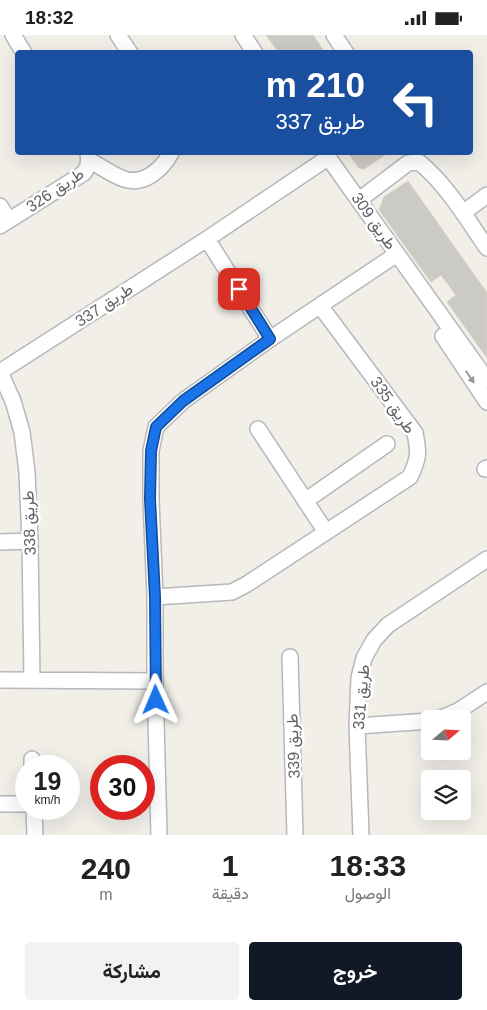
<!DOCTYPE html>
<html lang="ar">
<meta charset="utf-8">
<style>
:root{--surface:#fff;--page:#f2f2f2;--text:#222;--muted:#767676;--accent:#111827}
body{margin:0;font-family:Helvetica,Vazirmatn,sans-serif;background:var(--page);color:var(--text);direction:rtl;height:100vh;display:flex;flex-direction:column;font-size:19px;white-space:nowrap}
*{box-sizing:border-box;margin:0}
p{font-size:16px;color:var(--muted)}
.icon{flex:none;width:28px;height:28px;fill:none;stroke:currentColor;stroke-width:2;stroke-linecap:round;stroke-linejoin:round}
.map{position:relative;height:800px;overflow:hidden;direction:ltr}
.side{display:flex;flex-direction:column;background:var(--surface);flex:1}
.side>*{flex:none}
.banner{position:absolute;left:15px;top:15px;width:458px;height:105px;border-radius:5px;box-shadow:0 5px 20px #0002;direction:rtl;background:#1a4fa0;color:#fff;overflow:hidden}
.needle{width:32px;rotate:71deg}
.controls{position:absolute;left:421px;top:675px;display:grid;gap:10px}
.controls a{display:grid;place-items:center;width:50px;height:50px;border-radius:5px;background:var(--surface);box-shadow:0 5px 20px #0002;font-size:25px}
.speed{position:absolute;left:15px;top:720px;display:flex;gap:10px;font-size:25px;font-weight:700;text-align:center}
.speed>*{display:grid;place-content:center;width:65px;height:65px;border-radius:50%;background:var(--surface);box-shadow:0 5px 20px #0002;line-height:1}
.speed small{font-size:12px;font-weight:400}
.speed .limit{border:8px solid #d22;background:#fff;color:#111}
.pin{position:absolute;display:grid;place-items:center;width:42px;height:42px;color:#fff;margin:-21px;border-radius:10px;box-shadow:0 2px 8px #0006}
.me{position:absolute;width:55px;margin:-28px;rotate:359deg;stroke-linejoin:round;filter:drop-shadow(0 0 4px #0008)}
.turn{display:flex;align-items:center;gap:18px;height:105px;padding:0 25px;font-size:22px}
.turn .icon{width:65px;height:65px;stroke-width:2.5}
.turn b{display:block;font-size:35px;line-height:42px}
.eta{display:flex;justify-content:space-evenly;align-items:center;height:85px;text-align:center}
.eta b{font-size:30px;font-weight:700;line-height:35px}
.cta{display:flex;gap:10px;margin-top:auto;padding:10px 25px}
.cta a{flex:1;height:58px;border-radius:5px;background:var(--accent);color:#fff;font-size:20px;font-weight:700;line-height:58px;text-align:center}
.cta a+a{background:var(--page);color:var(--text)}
.status{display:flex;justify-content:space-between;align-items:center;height:35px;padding:0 25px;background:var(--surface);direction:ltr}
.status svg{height:14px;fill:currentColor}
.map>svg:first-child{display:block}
.building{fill:#cccac5;stroke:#d6d1c6}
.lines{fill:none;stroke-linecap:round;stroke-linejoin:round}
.minor-casing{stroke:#b5b8bc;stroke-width:18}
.minor{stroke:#fff;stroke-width:15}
.oneway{fill:#979a9d}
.route-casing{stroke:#114b97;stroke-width:12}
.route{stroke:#1a73e8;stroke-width:9}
.labels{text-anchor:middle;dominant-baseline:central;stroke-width:5;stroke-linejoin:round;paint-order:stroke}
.street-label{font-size:16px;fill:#5f6368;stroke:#fff}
</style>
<div class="status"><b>18:32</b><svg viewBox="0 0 49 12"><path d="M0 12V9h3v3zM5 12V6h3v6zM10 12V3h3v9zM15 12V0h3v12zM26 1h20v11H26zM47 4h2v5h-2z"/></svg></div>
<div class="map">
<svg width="487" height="800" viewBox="0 0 487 800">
<rect width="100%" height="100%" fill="#f1efe8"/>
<path class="building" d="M266,0H313L325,18H279Z
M348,118H388L364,134L359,133Z
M408,146L487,258V323L447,267L456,260L441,240L431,247L379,175L384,162Z"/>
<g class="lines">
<g class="minor-casing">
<path id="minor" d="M13,0L24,18
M118,0L130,18
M243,0L255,18
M334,0L346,18
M325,118L487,345
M89,125C100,131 112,140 124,144C144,151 162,134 171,118
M359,165L408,128L419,127C447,150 467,184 487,213
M0,171L9,185
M463,178L487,160
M0,191L84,138C89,131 89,126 88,118
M207,204L270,304
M443,301L487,367
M0,337L207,204L329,122
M0,337L13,366L22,397L27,437L30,506L32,644
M258,394L326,497
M485,434L487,433
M305,466L387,409
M0,507L30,506
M155,562L232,557L247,549L410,442C419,423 419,418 415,398L321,272
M290,622L295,800
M0,645L155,646
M439,684L458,676L487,657
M357,691L430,686
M32,724V731
M0,769H26
M34,774L35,800
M159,800L155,646V562L151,465V416L156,392L183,366L270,304L397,219
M361,800L357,691L359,643L364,623L374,605L388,590L487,524"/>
</g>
<use href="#minor" class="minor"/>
</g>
<defs><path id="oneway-solid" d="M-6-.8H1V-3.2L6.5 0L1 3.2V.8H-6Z" transform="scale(1.25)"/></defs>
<use class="oneway" href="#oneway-solid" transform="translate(470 342) rotate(56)"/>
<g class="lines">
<g class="route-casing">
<path id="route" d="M156,665L155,562L150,464L151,416L156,392L183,366L270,304L239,254"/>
</g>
<use href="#route" class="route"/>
</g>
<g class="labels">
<g class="street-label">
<text transform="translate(55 155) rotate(-34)">طريق 326</text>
<text transform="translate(374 186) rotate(55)">طريق 309</text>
<text transform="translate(104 270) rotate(-33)">طريق 337</text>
<text transform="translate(393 370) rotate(55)">طريق 335</text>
<text transform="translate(29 488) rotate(-92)">طريق 338</text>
<text transform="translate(361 662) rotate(-85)">طريق 331</text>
<text transform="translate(293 711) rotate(-92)">طريق 339</text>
</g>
</g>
</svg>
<div class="controls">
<a><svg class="needle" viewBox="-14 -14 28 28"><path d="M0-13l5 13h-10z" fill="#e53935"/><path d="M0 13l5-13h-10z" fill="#767676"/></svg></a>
<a><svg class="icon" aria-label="layers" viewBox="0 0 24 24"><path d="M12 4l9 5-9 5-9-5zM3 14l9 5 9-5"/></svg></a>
</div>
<div class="speed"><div>19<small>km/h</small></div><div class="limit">30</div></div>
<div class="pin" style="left:239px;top:254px;background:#d93025"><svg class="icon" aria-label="arrive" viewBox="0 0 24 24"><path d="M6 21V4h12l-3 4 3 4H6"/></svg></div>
<svg class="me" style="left:156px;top:665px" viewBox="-20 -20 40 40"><path d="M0-17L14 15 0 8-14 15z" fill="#1a73e8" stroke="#fff" stroke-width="4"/></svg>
<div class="banner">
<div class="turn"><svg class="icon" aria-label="left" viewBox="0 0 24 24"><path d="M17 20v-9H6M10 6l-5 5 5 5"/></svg><div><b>210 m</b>طريق 337</div></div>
</div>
</div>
<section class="side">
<div class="eta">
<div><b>18:33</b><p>الوصول</p></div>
<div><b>1</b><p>دقيقة</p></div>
<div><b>240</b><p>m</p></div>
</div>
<div class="cta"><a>خروج</a><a>مشاركة</a></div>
</section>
